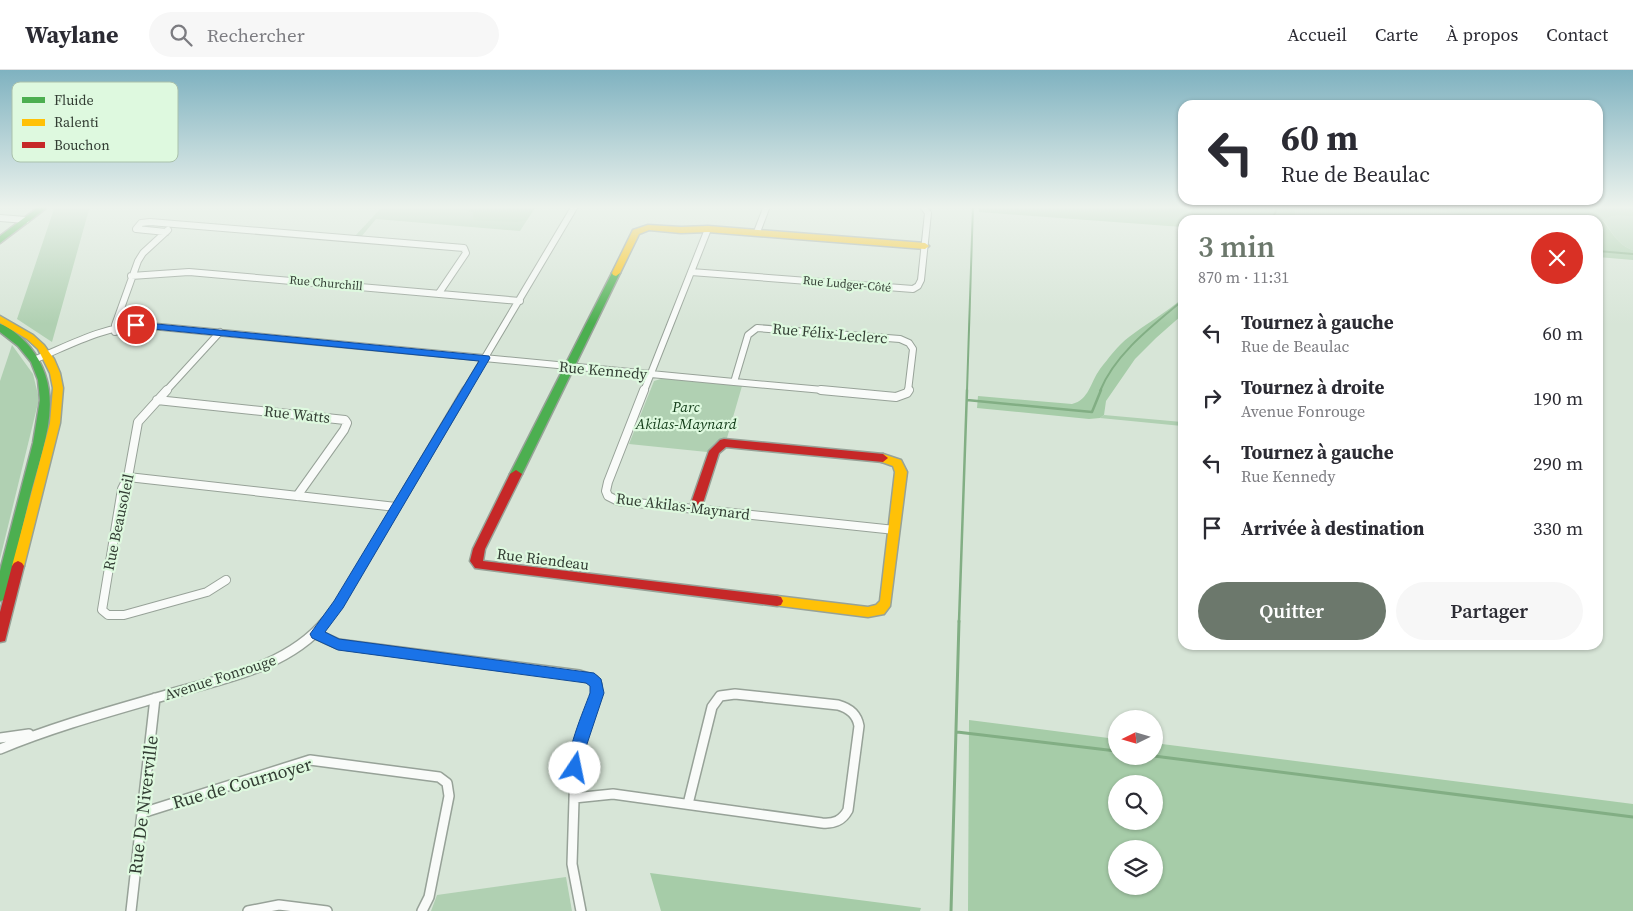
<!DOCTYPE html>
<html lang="fr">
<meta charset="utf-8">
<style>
:root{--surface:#fff;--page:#f7f7f7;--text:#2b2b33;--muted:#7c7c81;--line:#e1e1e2;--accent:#6c786c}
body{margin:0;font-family:"Source Serif 4",serif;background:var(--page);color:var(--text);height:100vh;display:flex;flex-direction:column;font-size:19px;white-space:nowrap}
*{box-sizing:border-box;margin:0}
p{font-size:16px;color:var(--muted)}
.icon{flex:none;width:28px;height:28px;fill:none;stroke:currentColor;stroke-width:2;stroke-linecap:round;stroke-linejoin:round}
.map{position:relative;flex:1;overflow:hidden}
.side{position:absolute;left:1178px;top:145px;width:425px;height:435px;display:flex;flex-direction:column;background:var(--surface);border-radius:15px;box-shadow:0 1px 4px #0004}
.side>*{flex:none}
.top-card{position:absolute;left:1178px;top:30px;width:425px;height:105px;border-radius:15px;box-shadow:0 1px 4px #0004;background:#fff;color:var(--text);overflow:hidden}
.needle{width:32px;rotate:265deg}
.controls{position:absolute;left:1108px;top:640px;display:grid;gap:10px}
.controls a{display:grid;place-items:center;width:55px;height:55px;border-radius:50%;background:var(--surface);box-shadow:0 1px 4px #0004;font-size:25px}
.pin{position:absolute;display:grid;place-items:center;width:42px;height:42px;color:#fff;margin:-21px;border:2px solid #fff;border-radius:50%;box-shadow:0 1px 5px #0007}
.me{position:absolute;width:55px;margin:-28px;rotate:11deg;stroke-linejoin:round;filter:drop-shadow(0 0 4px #0008)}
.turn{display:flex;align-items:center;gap:18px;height:105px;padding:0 20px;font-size:22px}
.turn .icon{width:65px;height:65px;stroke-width:2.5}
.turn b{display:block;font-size:35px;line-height:42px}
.round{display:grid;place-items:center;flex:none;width:52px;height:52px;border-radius:26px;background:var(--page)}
.overview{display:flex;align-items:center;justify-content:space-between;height:85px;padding:0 20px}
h1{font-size:30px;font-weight:600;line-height:38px;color:var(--accent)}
.action{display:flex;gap:10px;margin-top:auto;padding:10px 20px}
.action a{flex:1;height:58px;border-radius:30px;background:var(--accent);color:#fff;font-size:20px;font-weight:600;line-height:58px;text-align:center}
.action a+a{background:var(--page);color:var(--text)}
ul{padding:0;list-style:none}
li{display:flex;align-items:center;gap:15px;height:65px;padding:0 20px}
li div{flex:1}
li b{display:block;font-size:19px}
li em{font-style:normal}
header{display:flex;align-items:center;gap:30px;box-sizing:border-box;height:70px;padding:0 25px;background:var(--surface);border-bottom:1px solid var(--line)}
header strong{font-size:24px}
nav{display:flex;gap:28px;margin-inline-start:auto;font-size:18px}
.search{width:350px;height:45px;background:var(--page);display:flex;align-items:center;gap:12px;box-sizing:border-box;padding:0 18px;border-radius:28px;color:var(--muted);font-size:19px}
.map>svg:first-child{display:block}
.green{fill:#b0d0b2}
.forest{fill:#a6cca8;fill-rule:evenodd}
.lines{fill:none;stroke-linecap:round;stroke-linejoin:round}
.stream-far2{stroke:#82ae84;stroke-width:2}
.stream-far1{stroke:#82ae84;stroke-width:2.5}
.stream{stroke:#82ae84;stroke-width:3}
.street-far2-casing{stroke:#97a298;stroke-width:8}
.street-far1-casing{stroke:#97a298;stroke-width:10}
.street-casing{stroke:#97a298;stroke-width:12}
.fast-casing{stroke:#97a298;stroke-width:3}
.slow-casing{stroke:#97a298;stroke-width:3}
.jam-casing{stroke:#97a298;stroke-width:3}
.street-far2{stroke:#f9fbf9;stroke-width:6}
.street-far1{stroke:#f9fbf9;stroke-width:8}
.street{stroke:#f9fbf9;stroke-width:9}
.fast{fill:#4caf50;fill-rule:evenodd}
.slow{fill:#ffc107;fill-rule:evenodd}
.jam{fill:#c62828;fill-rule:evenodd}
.route{fill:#1a73e8;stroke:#114b97}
.labels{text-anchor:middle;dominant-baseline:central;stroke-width:4.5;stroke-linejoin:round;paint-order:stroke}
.far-street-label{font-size:12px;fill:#323d33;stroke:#def9df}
.street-label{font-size:15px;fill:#323d33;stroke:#def9df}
.park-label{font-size:15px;font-style:italic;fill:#113b17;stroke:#def9df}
.near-street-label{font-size:18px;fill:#323d33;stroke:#def9df}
.key{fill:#def9df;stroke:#aac1ab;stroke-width:1}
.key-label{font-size:14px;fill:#323d33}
</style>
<header>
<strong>Waylane</strong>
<div class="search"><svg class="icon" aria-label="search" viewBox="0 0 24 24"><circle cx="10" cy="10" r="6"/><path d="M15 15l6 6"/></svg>Rechercher</div>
<nav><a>Accueil</a><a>Carte</a><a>À propos</a><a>Contact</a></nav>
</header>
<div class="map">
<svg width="1633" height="841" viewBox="0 0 1633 841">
<rect width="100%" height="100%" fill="#d7e5d7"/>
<path class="green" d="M55,136H90L52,272L17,249Z
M383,136L487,138L488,136H536L520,161L376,149L361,167L355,166Z
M1295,136H1424L1455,144L1466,150H1296Z
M1497,136H1633V180C1617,175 1612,161 1602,149L1614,146Z
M12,275L33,304L39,329L0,489V311Z
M664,308L742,316L727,368L715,373L707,382L629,374L654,311Z
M1104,345L1182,352V356L1100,348Z
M566,807L572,841H431L437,825Z"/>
<path class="forest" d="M488,136H536L527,150L517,152L474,150L472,142L466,141L475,137L487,138Z
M979,136H1295L1296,150H1182V157L979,142Z
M1424,136H1633V146L1616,145L1602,150C1612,161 1617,175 1633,180V190L1598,187V150H1466L1455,144Z
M1182,229V245L1156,268L1135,289L1106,331L1104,345L1100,348L1089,349L977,338L978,326L1072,334C1089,330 1090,313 1100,299C1108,289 1118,275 1129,267C1146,254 1165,243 1182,229Z
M969,650L1116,669V686H1154V673L1633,734V841H968ZM1116,714H1154V751H1116ZM1116,779H1154V816H1116Z
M650,803L921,838L920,841H661Z"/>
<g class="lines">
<path class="stream-far2" d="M1272,150L1278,136
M1598,181L1633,184
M967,321L973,136
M1100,321C1115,284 1152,256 1182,231"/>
<path class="stream-far1" d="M967,330L1092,342L1101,320
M959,552L967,320"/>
<path class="stream" d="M957,662L1116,681
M1154,686L1633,747
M951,841L959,551"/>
<g class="street-far2-casing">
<path id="street-far2" d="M0,148L26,150
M166,162L136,159L141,153L150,152L464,178L466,183L439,223
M757,162L767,136
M691,202L913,219L918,216L921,210L928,143L923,136
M131,206L189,202L520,231
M115,262V255L138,191L143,183L168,160
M36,289C70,275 102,257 140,255L734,312
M734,312L834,321
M734,312L748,265L757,258L900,269L909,273L913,279L908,321
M166,321L220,262
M465,321L575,136
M644,321L708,159"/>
</g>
<g class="street-far1-casing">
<path id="street-far1" d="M167,320L138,352L128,407L122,419L102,540L108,545H124L207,522L226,510
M644,320L608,412L606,421L608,426L618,431L895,460
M821,320L896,327L907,323L909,320
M157,330L345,350L347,353L344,360L297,426
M128,407L396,437
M325,552L339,534L466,320"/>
</g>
<g class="street-casing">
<path id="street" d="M316,564L338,574L579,605L594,610L597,615V623L581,671L575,698L572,794L581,841
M0,668L29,664
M0,679C53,657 108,642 163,626C220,609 286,599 326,551
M574,728L613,724L822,753C834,754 842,751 848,740L859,656C857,644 849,638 838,635L735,624L720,626L712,637L688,734
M142,743L310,690L439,707L447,713L449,726L429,827L422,841
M131,841L155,628
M248,841L279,835L327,841"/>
</g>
<g class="fast-casing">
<path id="fast" d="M40,136H49L0,173V166Z
M616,200L620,203L522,404L516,408L512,407L510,404L612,203Z
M0,254C11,257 23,269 30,277C68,325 42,377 29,430C21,462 14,494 6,526L4,530L0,531V501L33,373L40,330L38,310L31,292L18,276L0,262Z"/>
</g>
<g class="slow-casing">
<path id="slow" d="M648,155L681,157L708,156L925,173L929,176L925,179L708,162L681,163L649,160L639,164L620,203L616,206L613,205L612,203L633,160Z
M0,246L33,265L44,275L54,289L60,303L63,318L60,353L24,496L22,499L18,501L14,499L12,496L50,353L53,318L50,303L38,279L27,269L0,253Z
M883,384L901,390L907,402L890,536L884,544L868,547L773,535L771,531L773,527L777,526L868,537L876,535L880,531L895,402L893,396L879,391L878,388L879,385Z"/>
</g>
<g class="jam-casing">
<path id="jam" d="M724,369L883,384L888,388L883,392L726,377L719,383L701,439L699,442H691L689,439L709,381L720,370Z
M516,400L522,404L485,479L483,491L777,526L781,527L783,531L781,535L777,536L475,498L470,491L473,479L510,404Z
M18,491L22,493L24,496L6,567L5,571L0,572V542L12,496L14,493Z"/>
</g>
<use href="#street-far2" class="street-far2"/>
<use href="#street-far1" class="street-far1"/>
<use href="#street" class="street"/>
<use href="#fast" class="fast"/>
<use href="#slow" class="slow"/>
<use href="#jam" class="jam"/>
</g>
<linearGradient id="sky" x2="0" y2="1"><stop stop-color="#7fb2c0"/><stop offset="0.54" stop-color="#edf3ed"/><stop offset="1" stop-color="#edf3ed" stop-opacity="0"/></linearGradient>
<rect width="1633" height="254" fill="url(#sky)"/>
<path class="route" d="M136,252L489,286L490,288L343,538L325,562L339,569L594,603L601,609L604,623L585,680L580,703L575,705L570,703C563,687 584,640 590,623V616L586,613L338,580L312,568L310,564L334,531L479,291L133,257V253Z"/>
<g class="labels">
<g class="far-street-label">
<text transform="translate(326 213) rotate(5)">Rue Churchill</text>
<text transform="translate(847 214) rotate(5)">Rue Ludger-Côté</text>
</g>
<g class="street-label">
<text transform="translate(830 263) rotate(5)">Rue Félix-Leclerc</text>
<text transform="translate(603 300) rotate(5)">Rue Kennedy</text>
<text transform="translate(297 344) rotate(6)">Rue Watts</text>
<text transform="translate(683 436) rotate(7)">Rue Akilas-Maynard</text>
<text transform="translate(118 452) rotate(-78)">Rue Beausoleil</text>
<text transform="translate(543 489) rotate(7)">Rue Riendeau</text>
<text transform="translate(220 607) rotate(-18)">Avenue Fonrouge</text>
</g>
<g class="park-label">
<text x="686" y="336">Parc<tspan x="686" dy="17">Akilas-Maynard</tspan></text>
</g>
<g class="near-street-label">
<text transform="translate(242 713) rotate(-16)">Rue de Cournoyer</text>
<text transform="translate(143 735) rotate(-83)">Rue De Niverville</text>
</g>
</g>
<rect x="12" y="12" width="166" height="80" rx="8" class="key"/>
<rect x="22" y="27" width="23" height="6" fill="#4caf50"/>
<rect x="22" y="49" width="23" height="7" fill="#ffc107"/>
<rect x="22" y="72" width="23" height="6" fill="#c62828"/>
<g class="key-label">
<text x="54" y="35">Fluide</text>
<text x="54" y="57">Ralenti</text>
<text x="54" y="80">Bouchon</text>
</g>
</svg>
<div class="controls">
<a><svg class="needle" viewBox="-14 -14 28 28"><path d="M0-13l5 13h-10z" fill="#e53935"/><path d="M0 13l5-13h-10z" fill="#7c7c81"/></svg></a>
<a><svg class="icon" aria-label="search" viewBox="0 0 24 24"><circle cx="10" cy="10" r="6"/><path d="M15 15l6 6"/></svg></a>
<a><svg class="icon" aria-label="layers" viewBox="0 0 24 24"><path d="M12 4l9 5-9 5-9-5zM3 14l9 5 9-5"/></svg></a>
</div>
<div class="pin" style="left:136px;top:255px;background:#d93025"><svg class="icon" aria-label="arrive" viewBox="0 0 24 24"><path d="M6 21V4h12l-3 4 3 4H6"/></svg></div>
<svg class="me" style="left:575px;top:698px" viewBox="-20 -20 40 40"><circle r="19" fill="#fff"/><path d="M0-13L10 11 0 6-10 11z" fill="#1a73e8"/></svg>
<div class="top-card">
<div class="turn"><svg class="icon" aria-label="left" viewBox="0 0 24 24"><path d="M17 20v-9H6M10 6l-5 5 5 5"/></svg><div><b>60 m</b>Rue de Beaulac</div></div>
</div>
<section class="side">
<div class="overview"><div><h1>3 min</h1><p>870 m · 11:31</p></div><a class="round" style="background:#d93025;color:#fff"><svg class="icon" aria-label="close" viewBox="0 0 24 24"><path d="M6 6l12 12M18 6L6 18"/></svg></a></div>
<ul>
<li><svg class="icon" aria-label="left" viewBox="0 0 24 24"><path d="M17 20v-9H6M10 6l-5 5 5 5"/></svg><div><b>Tournez à gauche</b><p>Rue de Beaulac</p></div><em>60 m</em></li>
<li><svg class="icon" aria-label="right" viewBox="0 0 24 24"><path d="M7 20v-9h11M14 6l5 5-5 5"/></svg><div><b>Tournez à droite</b><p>Avenue Fonrouge</p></div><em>190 m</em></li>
<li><svg class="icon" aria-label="left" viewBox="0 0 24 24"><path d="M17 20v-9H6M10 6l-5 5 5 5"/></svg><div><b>Tournez à gauche</b><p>Rue Kennedy</p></div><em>290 m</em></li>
<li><svg class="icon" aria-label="arrive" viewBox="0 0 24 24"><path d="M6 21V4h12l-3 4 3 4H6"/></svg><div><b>Arrivée à destination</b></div><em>330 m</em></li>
</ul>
<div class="action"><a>Quitter</a><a>Partager</a></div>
</section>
</div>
